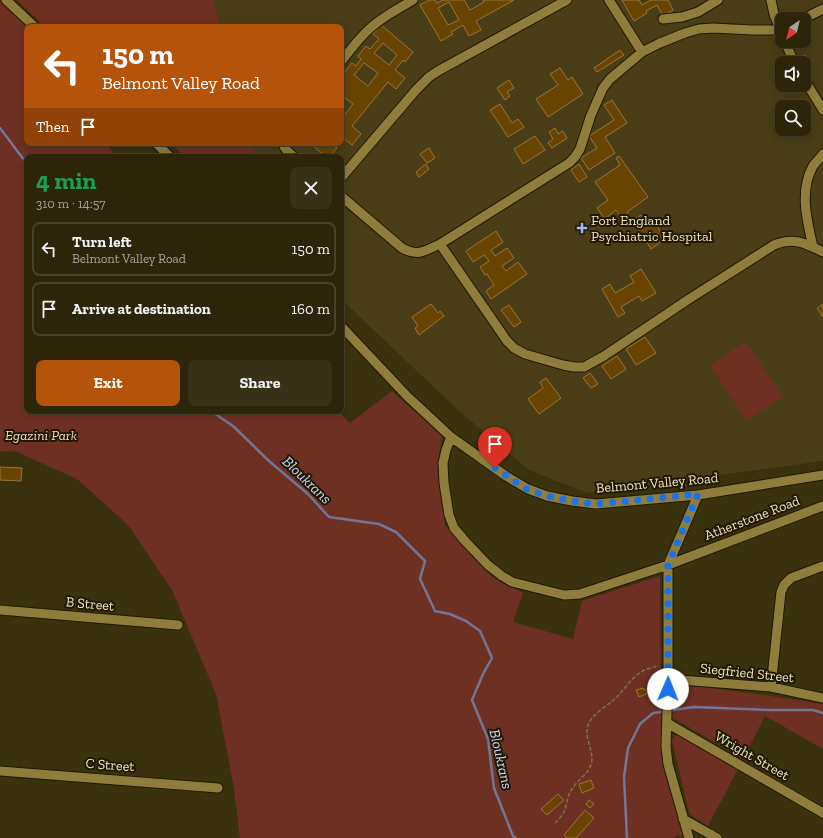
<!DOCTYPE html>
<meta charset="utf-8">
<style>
:root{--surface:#2c250a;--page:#383118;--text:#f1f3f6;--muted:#a6a59c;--line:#48422b;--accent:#b45309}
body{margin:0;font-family:"Zilla Slab",serif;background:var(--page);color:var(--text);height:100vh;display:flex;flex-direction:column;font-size:15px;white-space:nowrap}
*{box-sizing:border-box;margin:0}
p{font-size:13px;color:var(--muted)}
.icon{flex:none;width:22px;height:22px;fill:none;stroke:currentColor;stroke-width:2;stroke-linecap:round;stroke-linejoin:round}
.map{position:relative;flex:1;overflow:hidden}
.drawer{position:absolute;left:24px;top:154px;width:320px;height:260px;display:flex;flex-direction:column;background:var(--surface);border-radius:8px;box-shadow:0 2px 10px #0003,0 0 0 1px var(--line)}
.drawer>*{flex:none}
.banner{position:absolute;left:24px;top:24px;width:320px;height:122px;border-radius:8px;box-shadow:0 2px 10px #0003,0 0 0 1px var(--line);background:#b45309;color:#fff;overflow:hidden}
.needle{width:26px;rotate:215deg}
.tools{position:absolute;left:775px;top:12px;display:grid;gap:8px}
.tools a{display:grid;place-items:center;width:36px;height:36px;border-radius:8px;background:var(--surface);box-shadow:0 2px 10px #0003,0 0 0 1px var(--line);font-size:20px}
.pin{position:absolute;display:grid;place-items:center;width:34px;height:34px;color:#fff;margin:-41px -17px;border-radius:50% 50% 50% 0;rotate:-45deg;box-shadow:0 0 4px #0007}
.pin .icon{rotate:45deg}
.me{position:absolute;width:44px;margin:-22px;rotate:1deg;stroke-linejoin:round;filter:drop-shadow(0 0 3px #0008)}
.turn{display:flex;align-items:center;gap:14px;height:84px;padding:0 12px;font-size:18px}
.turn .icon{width:52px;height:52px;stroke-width:2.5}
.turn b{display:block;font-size:28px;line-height:34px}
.then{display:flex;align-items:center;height:38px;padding:0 12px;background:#0003;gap:8px;font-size:15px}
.round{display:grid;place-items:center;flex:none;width:42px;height:42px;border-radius:8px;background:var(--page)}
.summary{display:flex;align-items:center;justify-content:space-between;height:68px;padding:0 12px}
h1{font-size:24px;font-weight:700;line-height:30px;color:#1e9e55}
.button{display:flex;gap:8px;margin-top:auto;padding:8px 12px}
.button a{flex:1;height:46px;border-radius:8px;background:var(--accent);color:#fff;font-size:16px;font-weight:700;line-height:46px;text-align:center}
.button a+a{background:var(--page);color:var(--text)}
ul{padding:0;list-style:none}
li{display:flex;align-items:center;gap:12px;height:54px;margin:0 8px 6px;padding:0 4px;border:2px solid var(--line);border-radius:8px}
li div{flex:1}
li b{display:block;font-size:15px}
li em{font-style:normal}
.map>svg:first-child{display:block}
.built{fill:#493e15;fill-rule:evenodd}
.green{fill:#6e3022}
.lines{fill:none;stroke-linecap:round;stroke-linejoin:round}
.stream{stroke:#727696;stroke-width:2.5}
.building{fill:#694400;stroke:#9a733a;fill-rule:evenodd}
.minor-casing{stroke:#1f1905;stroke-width:11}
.path{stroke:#7a714e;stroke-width:1.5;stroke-dasharray:4 2;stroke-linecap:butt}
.minor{stroke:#8f7e3b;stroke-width:9}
.route{stroke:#1a73e8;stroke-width:7;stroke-dasharray:0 12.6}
.poi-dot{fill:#a2b2fd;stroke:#201900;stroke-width:1.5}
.labels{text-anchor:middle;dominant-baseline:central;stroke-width:4;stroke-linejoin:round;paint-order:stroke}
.poi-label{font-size:14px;fill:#ede4c3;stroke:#201900;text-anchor:start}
.park-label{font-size:14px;font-style:italic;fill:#ffd3c8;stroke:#201900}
.street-label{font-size:14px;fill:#ede4c3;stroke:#201900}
.water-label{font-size:15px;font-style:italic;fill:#cdd6fb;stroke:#201900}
</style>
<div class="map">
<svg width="823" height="838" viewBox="0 0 823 838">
<rect width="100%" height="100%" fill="#3a310d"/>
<path class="built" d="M213,0H823V461L588,493L529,470L458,410L341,299V157H253L251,143H341V27H222ZM782,19H804V41H782ZM782,63H804V85H782ZM782,107H804V129H782Z"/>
<path class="green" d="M0,0H2L30,27H27V143H105L117,157H27V411H338L350,423L392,391L442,436L438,463L445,525L492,577L523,593L513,622L573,639L582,601L660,576L661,681L764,695L823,704V749L765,716L743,759L675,719L661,721L662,740L664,759L685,838L676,835L675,838H240L233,783L216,694L172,590L128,525L77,479L17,452L0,451Z
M17,0H213L222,27H45Z
M170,143H252L255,157H186Z
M746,341L783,397L746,421L710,365Z
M676,735H680L738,769L708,826L692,816L689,812L672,741L673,738Z"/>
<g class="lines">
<path class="stream" d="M0,128L27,164
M211,411L233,426L269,461L308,494L329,517L379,524L396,532L425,561L420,579L435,611L450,614L466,621L480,631L492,658L483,674L472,700L488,739L494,788L513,836L516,838
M627,838L624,777L628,748L640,724L653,713L694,707L771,710H813L823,713"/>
</g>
<path class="building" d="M430,0H435L437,3L443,0H464L470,10L484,2L483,0H514L476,21L481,30L469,36L463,25L451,32L453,34L441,41L420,5ZM449,2L459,20L448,25L438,8Z
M622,0H639L642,5L651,0H668L673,10L663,16L657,5L646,11L647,13L634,21Z
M381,25L413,52L405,62L403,60L395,70L405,78L396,89L388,82L352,126L361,134L352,145L342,137L341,138V116L343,117L353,104L341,95V77L352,63L356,66L361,59L358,56L366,46L370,49L379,39L373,34ZM383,43L397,55L389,65L374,53ZM364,63L378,73L368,86L354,75Z
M620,50L624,55L597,72L594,68Z
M805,55L811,65L804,69V63H800L798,60Z
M560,68L568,80L572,77L583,94L548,117L536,99L558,85L550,74Z
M509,80L514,88L507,92L510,96L505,100L497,88Z
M612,100L627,123L605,137L615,153L589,170L581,158L597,148L589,136L614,120L604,105Z
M500,104L512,123L518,119L524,127L508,137L490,110Z
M555,128L558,134L563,131L567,138L552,148L548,143L553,139L549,132Z
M535,136L545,150L523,164L514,149Z
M310,143H336L334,146L337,148L329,157H326Z
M429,148L435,158L427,163L420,154Z
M619,156L648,197L627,212L628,214L622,218L616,210L605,219L597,208L608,200L595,182L620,165L616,158Z
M426,164L429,169L419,177L416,172Z
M579,164L587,177L579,182L571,170Z
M641,215L646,222L652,218L665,239L651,249L633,221Z
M496,231L503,242L491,250L495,256L507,248L514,258L502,266L506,271L518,262L527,274L491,299L486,291L494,285L487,274L485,275L480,267L489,261L484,255L473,262L466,251Z
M641,269L656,293L642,301L639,296L621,307L625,313L618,317L602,289L610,284L615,293L634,282L630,276Z
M431,304L438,313L440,311L444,316L419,335L415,328L418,326L412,317Z
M823,304V317L817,308Z
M509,305L521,322L514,327L501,310Z
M645,337L656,353L636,365L626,349Z
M617,356L626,369L611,379L602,366Z
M590,373L598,384L591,388L583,378Z
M546,378L561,398L539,414L528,399L543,388L540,382Z
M0,467L22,468L21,481L0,480Z
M643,688L644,690L647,689L648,693L639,697L636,690Z
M591,780L594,788L582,793L579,784Z
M558,794L564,800L547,815L541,809Z
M589,800L594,804L590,808L586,804Z
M585,810L594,818L576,838H567L564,835Z"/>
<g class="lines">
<g class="minor-casing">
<path id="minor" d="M6,0L35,27
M609,0L642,52
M771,0L774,14L782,34
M663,19L682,17L698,12L718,0
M803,19L823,9
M785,41L794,63
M341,62C351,49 361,35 374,25C386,15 400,8 413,0
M804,79L823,110
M156,143L170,157
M283,143C284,149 289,153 294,157
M341,178L416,90L429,77L438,71L567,0
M341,196L402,248C418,257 424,251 440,244L569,163L575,157L580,149L591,115L603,88L610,79L642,52L660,43L685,33L699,29L713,28L752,30H782
M440,244L507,341L514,348L525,354L563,365L574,367H584L604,356L689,299L774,245C794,237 805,243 823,252
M813,247C807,221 799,191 813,166C816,162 820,158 823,154
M341,326L407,396L451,437L506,476L528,489L547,496L572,501L596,504L698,495L823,475
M451,437L446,450L443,463L444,483L449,515L454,528L465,541L488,565L502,576L512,582L564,595L580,594L668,565L823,506
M0,610L178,625
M668,679L771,687L823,698
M771,687L781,592L784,585L791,578L823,566
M667,723L823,813
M0,771L218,788
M683,819L717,838
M689,838L668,764L666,747L668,679V565L698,495"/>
</g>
<path class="path" d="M555,823C558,820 562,816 564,812C567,804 567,796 572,789C578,779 592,772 592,759C592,748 583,733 589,723C594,713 607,706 616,698C624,690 631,678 641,672C646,669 653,667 659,666"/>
<use href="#minor" class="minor"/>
</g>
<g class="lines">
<path class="route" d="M495,468L528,490L547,496L572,501L596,504L698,494L668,565V689"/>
</g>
<path class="poi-dot" d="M580 222h4v4h4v4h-4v4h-4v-4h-4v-4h4z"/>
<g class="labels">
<g class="poi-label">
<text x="591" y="220">Fort England<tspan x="591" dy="16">Psychiatric Hospital</tspan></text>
</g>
<g class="park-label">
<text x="41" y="435">Egazini Park</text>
</g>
<g class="street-label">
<text transform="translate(657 483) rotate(-5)">Belmont Valley Road</text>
<text transform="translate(752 518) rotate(-21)">Atherstone Road</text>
<text transform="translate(90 604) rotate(5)">B Street</text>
<text transform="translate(747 673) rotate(6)">Siegfried Street</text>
<text transform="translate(752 756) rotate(30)">Wright Street</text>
<text transform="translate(110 765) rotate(4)">C Street</text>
</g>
<g class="water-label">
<text transform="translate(307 480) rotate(44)">Bloukrans</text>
<text transform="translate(501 759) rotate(77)">Bloukrans</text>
</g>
</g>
</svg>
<div class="tools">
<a><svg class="needle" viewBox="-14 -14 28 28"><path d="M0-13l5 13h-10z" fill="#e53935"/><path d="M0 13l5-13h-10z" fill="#a6a59c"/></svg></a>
<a><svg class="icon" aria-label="sound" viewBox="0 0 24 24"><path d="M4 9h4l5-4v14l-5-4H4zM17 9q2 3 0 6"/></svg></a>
<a><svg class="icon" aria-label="search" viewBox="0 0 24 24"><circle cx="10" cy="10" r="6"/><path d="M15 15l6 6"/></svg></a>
</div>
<div class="pin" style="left:495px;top:468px;background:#d93025"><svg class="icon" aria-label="arrive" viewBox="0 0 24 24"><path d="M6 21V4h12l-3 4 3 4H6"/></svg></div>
<svg class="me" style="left:668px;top:689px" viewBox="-20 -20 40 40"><circle r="19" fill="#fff"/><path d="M0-13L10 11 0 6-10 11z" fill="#1a73e8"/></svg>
<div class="banner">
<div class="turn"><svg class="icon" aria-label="left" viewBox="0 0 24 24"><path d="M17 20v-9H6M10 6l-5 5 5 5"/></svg><div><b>150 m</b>Belmont Valley Road</div></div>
<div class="then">Then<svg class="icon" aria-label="arrive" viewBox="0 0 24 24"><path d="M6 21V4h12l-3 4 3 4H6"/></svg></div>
</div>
<section class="drawer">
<div class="summary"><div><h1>4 min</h1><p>310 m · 14:57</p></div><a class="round"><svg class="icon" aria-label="close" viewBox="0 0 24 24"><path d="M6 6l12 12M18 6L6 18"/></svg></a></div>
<ul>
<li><svg class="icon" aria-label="left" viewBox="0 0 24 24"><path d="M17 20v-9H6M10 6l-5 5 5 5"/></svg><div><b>Turn left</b><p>Belmont Valley Road</p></div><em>150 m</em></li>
<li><svg class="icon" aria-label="arrive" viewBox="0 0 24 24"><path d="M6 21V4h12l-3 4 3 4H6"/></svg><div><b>Arrive at destination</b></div><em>160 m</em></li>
</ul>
<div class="button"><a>Exit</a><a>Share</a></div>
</section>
</div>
